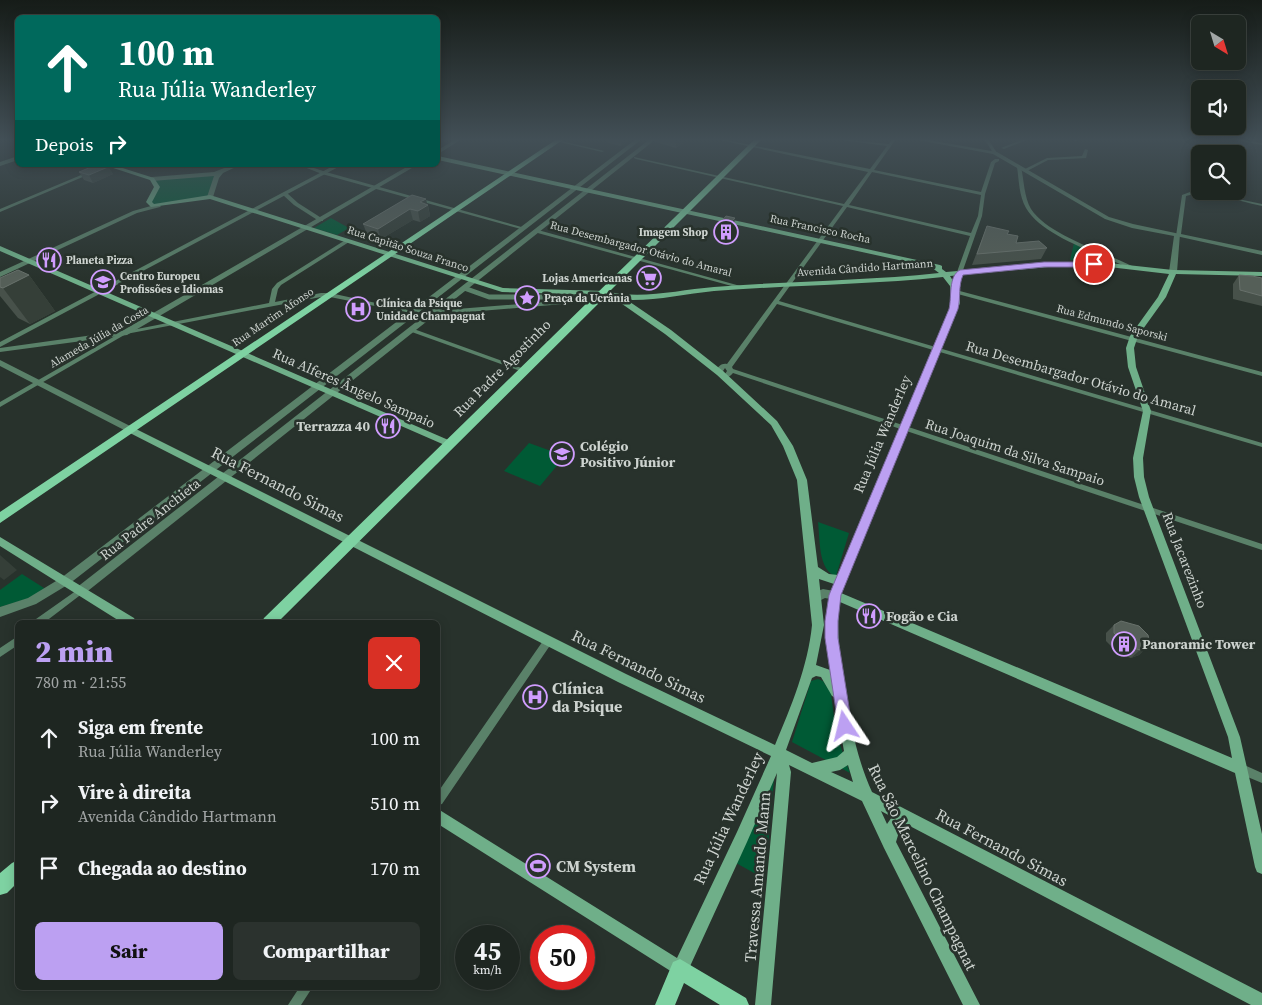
<!DOCTYPE html>
<html lang="pt">
<meta charset="utf-8">
<style>
:root{--surface:#1e2621;--page:#2b322e;--text:#f1f3f6;--muted:#a1a5a5;--line:#3c433f;--accent:#bca0f2}
body{margin:0;font-family:"Source Serif 4",serif;background:var(--page);color:var(--text);height:100vh;display:flex;flex-direction:column;font-size:19px;white-space:nowrap}
*{box-sizing:border-box;margin:0}
p{font-size:16px;color:var(--muted)}
.icon{flex:none;width:28px;height:28px;fill:none;stroke:currentColor;stroke-width:2;stroke-linecap:round;stroke-linejoin:round}
.map{position:relative;flex:1;overflow:hidden}
.drawer{position:absolute;left:15px;top:620px;width:425px;height:370px;display:flex;flex-direction:column;background:var(--surface);border-radius:8px;box-shadow:0 2px 12px #0003,0 0 0 1px var(--line)}
.drawer>*{flex:none}
.hud{position:absolute;left:15px;top:15px;width:425px;height:152px;border-radius:8px;box-shadow:0 2px 12px #0003,0 0 0 1px var(--line);background:#00695c;color:#fff;overflow:hidden}
.needle{width:32px;rotate:142deg}
.controls{position:absolute;left:1191px;top:15px;display:grid;gap:10px}
.controls a{display:grid;place-items:center;width:55px;height:55px;border-radius:8px;background:var(--surface);box-shadow:0 2px 12px #0003,0 0 0 1px var(--line);font-size:25px}
.speed{position:absolute;left:455px;top:925px;display:flex;gap:10px;font-size:25px;font-weight:700;text-align:center}
.speed>*{display:grid;place-content:center;width:65px;height:65px;border-radius:50%;background:var(--surface);box-shadow:0 2px 12px #0003,0 0 0 1px var(--line);line-height:1}
.speed small{font-size:12px;font-weight:400}
.speed .limit{border:8px solid #d22;background:#fff;color:#111}
.pin{position:absolute;display:grid;place-items:center;width:42px;height:42px;color:#fff;margin:-21px;border:2px solid #fff;border-radius:50%;box-shadow:0 1px 5px #0007}
.me{position:absolute;width:55px;margin:-28px;rotate:350deg;stroke-linejoin:round;filter:drop-shadow(0 0 4px #0008)}
.turn{display:flex;align-items:center;gap:18px;height:105px;padding:0 20px;font-size:22px}
.turn .icon{width:65px;height:65px;stroke-width:2.5}
.turn b{display:block;font-size:35px;line-height:42px}
.then{display:flex;align-items:center;height:48px;padding:0 20px;background:#0003;gap:10px;font-size:19px}
.round{display:grid;place-items:center;flex:none;width:52px;height:52px;border-radius:8px;background:var(--page)}
.head{display:flex;align-items:center;justify-content:space-between;height:85px;padding:0 20px}
h1{font-size:30px;font-weight:800;line-height:38px;color:var(--accent)}
.button{display:flex;gap:10px;margin-top:auto;padding:10px 20px}
.button a{flex:1;height:58px;border-radius:8px;background:var(--accent);color:#111;font-size:20px;font-weight:800;line-height:58px;text-align:center}
.button a+a{background:var(--page);color:var(--text)}
ul{padding:0;list-style:none}
li{display:flex;align-items:center;gap:15px;height:65px;padding:0 20px}
li div{flex:1}
li b{display:block;font-size:19px}
li em{font-style:normal}
.map>svg:first-child{display:block}
.green{fill:#005a35}
.lines{fill:none;stroke-linecap:round;stroke-linejoin:round}
.pedestrian{stroke:#5a8169;stroke-width:5}
.minor{fill:#5a8169;fill-rule:evenodd}
.tertiary{fill:#5a8169;fill-rule:evenodd}
.secondary{fill:#6faf89;fill-rule:evenodd}
.primary{fill:#7ed2a2;fill-rule:evenodd}
.wall{fill:#47514a}
.shaded-wall{fill:#353f38}
.building{fill:#555f58;stroke:#68716b}
.route{fill:#bca0f2;stroke:#7a689d}
.labels{text-anchor:middle;dominant-baseline:central;stroke-width:5;stroke-linejoin:round;paint-order:stroke}
.far-street-label{font-size:11px;fill:#cdd3cf;stroke:#28322c}
.far-poi-label{font-size:11px;font-weight:bold;fill:#cdd3cf;stroke:#28322c;text-anchor:start}
.street-label{font-size:14px;fill:#cdd3cf;stroke:#28322c}
.poi-label{font-size:14px;font-weight:bold;fill:#cdd3cf;stroke:#28322c;text-anchor:start}
.near-street-label{font-size:16px;fill:#cdd3cf;stroke:#28322c}
.near-poi-label{font-size:16px;font-weight:bold;fill:#cdd3cf;stroke:#28322c;text-anchor:start}
</style>
<div class="map">
<svg width="1262" height="1005" viewBox="0 0 1262 1005">
<rect width="100%" height="100%" fill="#28322c"/>
<path class="green" d="M220,173L210,197L158,206H153L150,201L157,187L152,179Z
M331,218L349,228L337,235L314,228Z
M1074,243L1116,263L1070,260Z
M529,443L565,456L540,486L504,471Z
M818,522L849,533L836,576C818,571 820,538 818,522Z
M22,574L44,588L43,591L34,597L0,607V590Z
M818,679L823,681L831,693L836,733L850,773L792,742L811,681Z
M775,767L765,879L736,863Z"/>
<g class="lines">
<path class="pedestrian" d="M464,288L489,297H600"/>
<path class="minor" d="M547,139H553L604,151L602,152Z
M715,139H721L870,169L887,146L841,140L839,139L889,144L892,139H896L874,170L981,192L991,162L995,159H999V161L995,163L985,194L982,216L962,273L957,272L970,236L847,207L779,301L1262,443V447L777,304L732,367L733,369L1262,544V550L733,373C729,378 725,379 720,376L717,372C717,366 722,363 727,364L843,206L636,159L634,158V157L844,204L868,172ZM872,172L981,195L978,216L971,233L849,205ZM725,368L727,371L725,374L723,371Z
M984,139H988L997,153L996,154H994Z
M1024,139H1029L1004,149L1001,148Z
M1066,139H1082L1076,141Z
M1189,139H1193V140L1191,141Z
M1228,139H1236L1262,143V145Z
M1085,149L1088,150L1086,158L1048,160L1027,171L1023,170L1047,158L1082,156Z
M105,165H111L0,212V209Z
M299,165H305L326,172L525,228L521,229L322,174Z
M1019,166L1021,167C1024,180 1024,197 1031,209C1048,235 1104,252 1132,266V268H1128C1099,253 1043,237 1026,208C1019,196 1019,180 1017,167Z
M1190,192L1210,193L1262,204V206C1242,202 1205,190 1186,196L1181,234L1262,251V255L1176,236L1182,195Z
M283,193H287L298,203L323,219V221H319L294,205L283,195Z
M534,230H538L744,287L739,288L534,232Z
M347,239L349,240V242L281,285L278,289L275,302L321,293H330L413,311L415,312V314L330,297H321L126,334L0,407V402L122,332L269,303L272,289L277,283Z
M956,290L1262,372V376L954,293V291Z
M597,298L599,299V301L432,315L429,313L432,311Z
M411,328L527,370L528,371L527,372H523L409,331L408,330Z
M80,588L83,589L84,591L83,593L45,622H35L36,619Z
M18,636V645L0,657V648Z
M548,637L551,638L552,641L551,644L442,804L438,805V792L545,638Z
M1242,764L1262,773V783L1238,773L1237,769L1238,765Z
M299,988H312L301,1005H288Z"/>
<path class="tertiary" d="M456,139H462L438,154V150Z
M636,139H642L69,584L36,604L0,617V607L28,598L61,578Z
M650,139H656L84,594L80,596L76,594L74,591L76,588Z
M912,139H923L997,152L1109,217L1133,224L1180,234L1177,272L1173,274L1169,272L1174,236L1132,228L1105,219L993,154Z
M18,156V160L0,166V162Z
M232,165H240L223,173L219,178L213,197L210,199L207,197L214,176L152,181L149,179L152,177L214,172Z
M335,165H342L0,347V342Z
M410,165H417L127,335L0,352V348L122,331Z
M158,204L161,206L160,207L137,213L0,277V272L133,211Z
M0,360L134,428L136,430L134,432H128L0,366Z
M823,589L839,592L841,595L839,598L835,600L825,598L817,602L813,600L811,597L815,592Z"/>
<path class="secondary" d="M438,156L940,265L942,266V269L946,272L1059,262L1109,263L1173,270L1262,272V276L1176,274L1166,297L1138,336L1134,348L1136,367L1151,411L1143,458L1144,477L1149,497L1240,737L1262,834V874L1257,872L1255,867L1235,773L840,602C835,632 841,661 845,691C851,726 857,759 872,792L1262,993V1005H1251L906,824L899,832L896,842L980,1005H963L884,848L862,801L789,765L791,772L771,1005H755L777,773L747,842L686,975L680,977L438,824V809L677,958L737,832L771,756L618,682L128,432L126,430L128,428H134L626,674L775,745C791,707 808,666 812,625L797,480L783,446L771,425L717,375L665,334L615,299L604,295L502,292L210,199L151,207L146,202L154,187L150,180L104,165H113L154,178L160,187L152,202L154,204L210,195L503,288L605,291C641,300 677,290 714,287C789,281 864,281 939,273L931,267L438,160ZM1059,266L1109,267L1169,274L1158,297L1130,336L1126,348L1128,367L1143,411L1133,458L1134,477L1139,497L1228,737L1232,758L841,593L960,303L959,291L950,276ZM943,277L950,286L952,303L838,575L829,574L818,567L807,480L793,446L777,421L723,371L671,330L627,300C656,301 685,294 714,291C790,285 867,285 943,277ZM819,579L834,584C822,612 826,641 830,670L816,665L824,625ZM816,676L821,677L832,696L834,697L844,751L837,757L812,763L786,750L812,678ZM848,765L853,782L831,772L840,770ZM881,811L892,817L887,824Z
M0,246L453,442L455,444L453,446H447L0,251Z
M0,537L134,618L136,622H121L0,546Z"/>
<path class="primary" d="M557,139H564L0,523V512Z
M755,139H762L605,296L621,295V299L599,303L278,622H262L264,618Z
M18,860V882L7,893L0,895V873L12,863Z
M680,959L746,998L749,1005H720L684,983L675,1005H655L673,962Z"/>
</g>
<path class="wall" d="M608,139H629V140L621,146L608,143Z
M655,139H683V143L676,148L655,142Z
M108,167L113,174L93,183L84,180L79,172Z
M412,195L428,205L430,216L420,222L413,220L381,239L367,234L363,224Z
M735,218L733,228L726,237L718,235L719,224Z
M987,226L1007,234L1016,243L1047,248L1041,259L972,265Z
M29,275L55,311L30,324L18,318L0,296V278Z
M1239,275L1262,278V306L1233,299V284Z
M1114,625L1147,647L1139,655L1131,658L1119,654L1106,641V633Z"/>
<path class="shaded-wall" d="M621,139H629V140L621,146Z
M678,139H683V143L676,148V140Z
M108,167L113,174L93,183L89,175Z
M426,199L430,216L420,222L418,211L420,202Z
M410,209L413,220L381,239L378,229Z
M735,218L733,228L726,237L727,226Z
M29,275L55,311L30,324L3,288Z
M0,555L17,570L4,580L0,577Z
M1147,647L1139,655L1131,658L1140,650Z"/>
<path class="building" d="M96,165H103L108,167L89,175L79,172Z
M412,195L426,199L420,202L428,205L418,211L410,209L378,229L363,224Z
M726,216L735,218L727,226L719,224Z
M987,226L1009,231L1007,234L1018,236L1016,243L1039,241L1047,248L977,254Z
M18,270L29,275L3,288L0,287V278Z
M1239,275L1252,276L1262,278V296L1240,290Z
M1121,621L1139,626L1148,635L1150,644L1147,647L1140,650L1127,646L1114,633V625Z"/>
<linearGradient id="sky" x2="0" y2="1"><stop stop-color="#161c18"/><stop offset="0.5" stop-color="#424f56"/><stop offset="1" stop-color="#424f56" stop-opacity="0"/></linearGradient>
<rect width="1262" height="279" fill="url(#sky)"/>
<path class="route" d="M1044,262H1094L1098,264L1094,267H1044L963,275C958,287 961,296 958,309L841,595L838,621V638L852,726L850,731L845,733L839,731L825,638V621L829,595L949,309C952,297 948,276 960,270Z"/>
<defs>
<g id="building-ring" transform="scale(1.25)"><circle r="9.5" fill="#28322c" stroke="#d09dfe" stroke-width="1.5"/><path d="M-4-6H4V6H1V3H-1V6H-4ZM-2.5-4.3h1.7v1.8h-1.7ZM.8-4.3h1.7v1.8H.8ZM-2.5-1h1.7V.8h-1.7ZM.8-1h1.7V.8H.8Z" fill="#d09dfe"/></g>
<g id="restaurant-ring" transform="scale(1.25)"><circle r="9.5" fill="#28322c" stroke="#d09dfe" stroke-width="1.5"/><path d="M-5-6h1v4h1v-4h1v4h1v-4h1v5L-1.5 .5V6h-2V.5L-5-1ZM5-6V6H3V1.5H1.5Q1.5-4 5-6Z" fill="#d09dfe"/></g>
<g id="supermarket-ring" transform="scale(1.25)"><circle r="9.5" fill="#28322c" stroke="#d09dfe" stroke-width="1.5"/><path d="M-6-5.5h2.5l.6 2H6L4.5 2H-2.5L-4.4-4H-6ZM-1.5 3.2a1.3 1.3 0 1 0 .1 0ZM3 3.2a1.3 1.3 0 1 0 .1 0Z" fill="#d09dfe"/></g>
<g id="university-ring" transform="scale(1.25)"><circle r="9.5" fill="#28322c" stroke="#d09dfe" stroke-width="1.5"/><path d="M0-5L7-2L0 1L-7-2ZM-4 1L0 2.5L4 1V4Q0 6-4 4Z" fill="#d09dfe"/></g>
<g id="sight-ring" transform="scale(1.25)"><circle r="9.5" fill="#28322c" stroke="#d09dfe" stroke-width="1.5"/><path d="M0-6L1.8-2.2L6-1.7L2.9 1.2L3.7 5.4L0 3.3L-3.7 5.4L-2.9 1.2L-6-1.7L-1.8-2.2Z" fill="#d09dfe"/></g>
<g id="hospital-ring" transform="scale(1.25)"><circle r="9.5" fill="#28322c" stroke="#d09dfe" stroke-width="1.5"/><path d="M-5-5h3v3.5h4V-5h3V5h-3V1.5h-4V5h-3Z" fill="#d09dfe"/></g>
<g id="school-ring" transform="scale(1.25)"><circle r="9.5" fill="#28322c" stroke="#d09dfe" stroke-width="1.5"/><path d="M0-5L7-2L0 1L-7-2ZM-4 1L0 2.5L4 1V4Q0 6-4 4Z" fill="#d09dfe"/></g>
<g id="stadium-ring" transform="scale(1.25)"><circle r="9.5" fill="#28322c" stroke="#d09dfe" stroke-width="1.5"/><path d="M0-5a6.5 5 0 1 0 0 10a6.5 5 0 1 0 0-10ZM-3.5-1.8h7v3.6h-7Z" fill="#d09dfe"/></g>
</defs>
<g fill-rule="evenodd">
<use href="#building-ring" x="726" y="232"/>
<use href="#restaurant-ring" x="49" y="260"/>
<use href="#supermarket-ring" x="649" y="278"/>
<use href="#university-ring" x="103" y="282"/>
<use href="#sight-ring" x="527" y="298"/>
<use href="#hospital-ring" x="358" y="309"/>
<use href="#restaurant-ring" x="388" y="426"/>
<use href="#school-ring" x="562" y="454"/>
<use href="#restaurant-ring" x="869" y="616"/>
<use href="#building-ring" x="1124" y="644"/>
<use href="#hospital-ring" x="535" y="697"/>
<use href="#stadium-ring" x="538" y="866"/>
</g>
<g class="labels">
<g class="far-street-label">
<text transform="translate(820 229) rotate(12)">Rua Francisco Rocha</text>
<text transform="translate(408 249) rotate(18)">Rua Capitão Souza Franco</text>
<text transform="translate(641 249) rotate(15)">Rua Desembargador Otávio do Amaral</text>
<text transform="translate(865 268) rotate(-4)">Avenida Cândido Hartmann</text>
<text transform="translate(273 317) rotate(-34)">Rua Martim Afonso</text>
<text transform="translate(1112 323) rotate(15)">Rua Edmundo Saporski</text>
<text transform="translate(99 337) rotate(-30)">Alameda Júlia da Costa</text>
</g>
<g class="far-poi-label">
<text x="708" y="232" text-anchor="end">Imagem Shop</text>
<text x="66" y="260">Planeta Pizza</text>
<text x="120" y="276">Centro Europeu<tspan x="120" dy="13">Profissões e Idiomas</tspan></text>
<text x="632" y="278" text-anchor="end">Lojas Americanas</text>
<text x="544" y="298">Praça da Ucrânia</text>
<text x="376" y="303">Clínica da Psique<tspan x="376" dy="13">Unidade Champagnat</tspan></text>
</g>
<g class="street-label">
<text transform="translate(502 368) rotate(-45)">Rua Padre Agostinho</text>
<text transform="translate(1081 378) rotate(16)">Rua Desembargador Otávio do Amaral</text>
<text transform="translate(354 388) rotate(24)">Rua Alferes Ângelo Sampaio</text>
<text transform="translate(882 434) rotate(-67)">Rua Júlia Wanderley</text>
<text transform="translate(1015 452) rotate(18)">Rua Joaquim da Silva Sampaio</text>
<text transform="translate(150 519) rotate(-38)">Rua Padre Anchieta</text>
<text transform="translate(1185 560) rotate(69)">Rua Jacarezinho</text>
</g>
<g class="poi-label">
<text x="370" y="426" text-anchor="end">Terrazza 40</text>
<text x="580" y="446">Colégio<tspan x="580" dy="16">Positivo Júnior</tspan></text>
<text x="886" y="616">Fogão e Cia</text>
<text x="1142" y="644">Panoramic Tower</text>
</g>
<g class="near-street-label">
<text transform="translate(278 484) rotate(27)">Rua Fernando Simas</text>
<text transform="translate(639 666) rotate(26)">Rua Fernando Simas</text>
<text transform="translate(728 818) rotate(-65)">Rua Júlia Wanderley</text>
<text transform="translate(1002 847) rotate(28)">Rua Fernando Simas</text>
<text transform="translate(923 867) rotate(64)">Rua São Marcelino Champagnat</text>
<text transform="translate(757 877) rotate(-85)">Travessa Amando Mann</text>
</g>
<g class="near-poi-label">
<text x="552" y="688">Clínica<tspan x="552" dy="18">da Psique</tspan></text>
<text x="556" y="866">CM System</text>
</g>
</g>
</svg>
<div class="controls">
<a><svg class="needle" viewBox="-14 -14 28 28"><path d="M0-13l5 13h-10z" fill="#e53935"/><path d="M0 13l5-13h-10z" fill="#a1a5a5"/></svg></a>
<a><svg class="icon" aria-label="sound" viewBox="0 0 24 24"><path d="M4 9h4l5-4v14l-5-4H4zM17 9q2 3 0 6"/></svg></a>
<a><svg class="icon" aria-label="search" viewBox="0 0 24 24"><circle cx="10" cy="10" r="6"/><path d="M15 15l6 6"/></svg></a>
</div>
<div class="speed"><div>45<small>km/h</small></div><div class="limit">50</div></div>
<div class="pin" style="left:1094px;top:264px;background:#d93025"><svg class="icon" aria-label="arrive" viewBox="0 0 24 24"><path d="M6 21V4h12l-3 4 3 4H6"/></svg></div>
<svg class="me" style="left:845px;top:726px" viewBox="-20 -20 40 40"><path d="M0-17L14 15 0 8-14 15z" fill="#bca0f2" stroke="#fff" stroke-width="4"/></svg>
<div class="hud">
<div class="turn"><svg class="icon" aria-label="ahead" viewBox="0 0 24 24"><path d="M12 20V5M6 11l6-6 6 6"/></svg><div><b>100 m</b>Rua Júlia Wanderley</div></div>
<div class="then">Depois<svg class="icon" aria-label="right" viewBox="0 0 24 24"><path d="M7 20v-9h11M14 6l5 5-5 5"/></svg></div>
</div>
<section class="drawer">
<div class="head"><div><h1>2 min</h1><p>780 m · 21:55</p></div><a class="round" style="background:#d93025;color:#fff"><svg class="icon" aria-label="close" viewBox="0 0 24 24"><path d="M6 6l12 12M18 6L6 18"/></svg></a></div>
<ul>
<li><svg class="icon" aria-label="ahead" viewBox="0 0 24 24"><path d="M12 20V5M6 11l6-6 6 6"/></svg><div><b>Siga em frente</b><p>Rua Júlia Wanderley</p></div><em>100 m</em></li>
<li><svg class="icon" aria-label="right" viewBox="0 0 24 24"><path d="M7 20v-9h11M14 6l5 5-5 5"/></svg><div><b>Vire à direita</b><p>Avenida Cândido Hartmann</p></div><em>510 m</em></li>
<li><svg class="icon" aria-label="arrive" viewBox="0 0 24 24"><path d="M6 21V4h12l-3 4 3 4H6"/></svg><div><b>Chegada ao destino</b></div><em>170 m</em></li>
</ul>
<div class="button"><a>Sair</a><a>Compartilhar</a></div>
</section>
</div>
